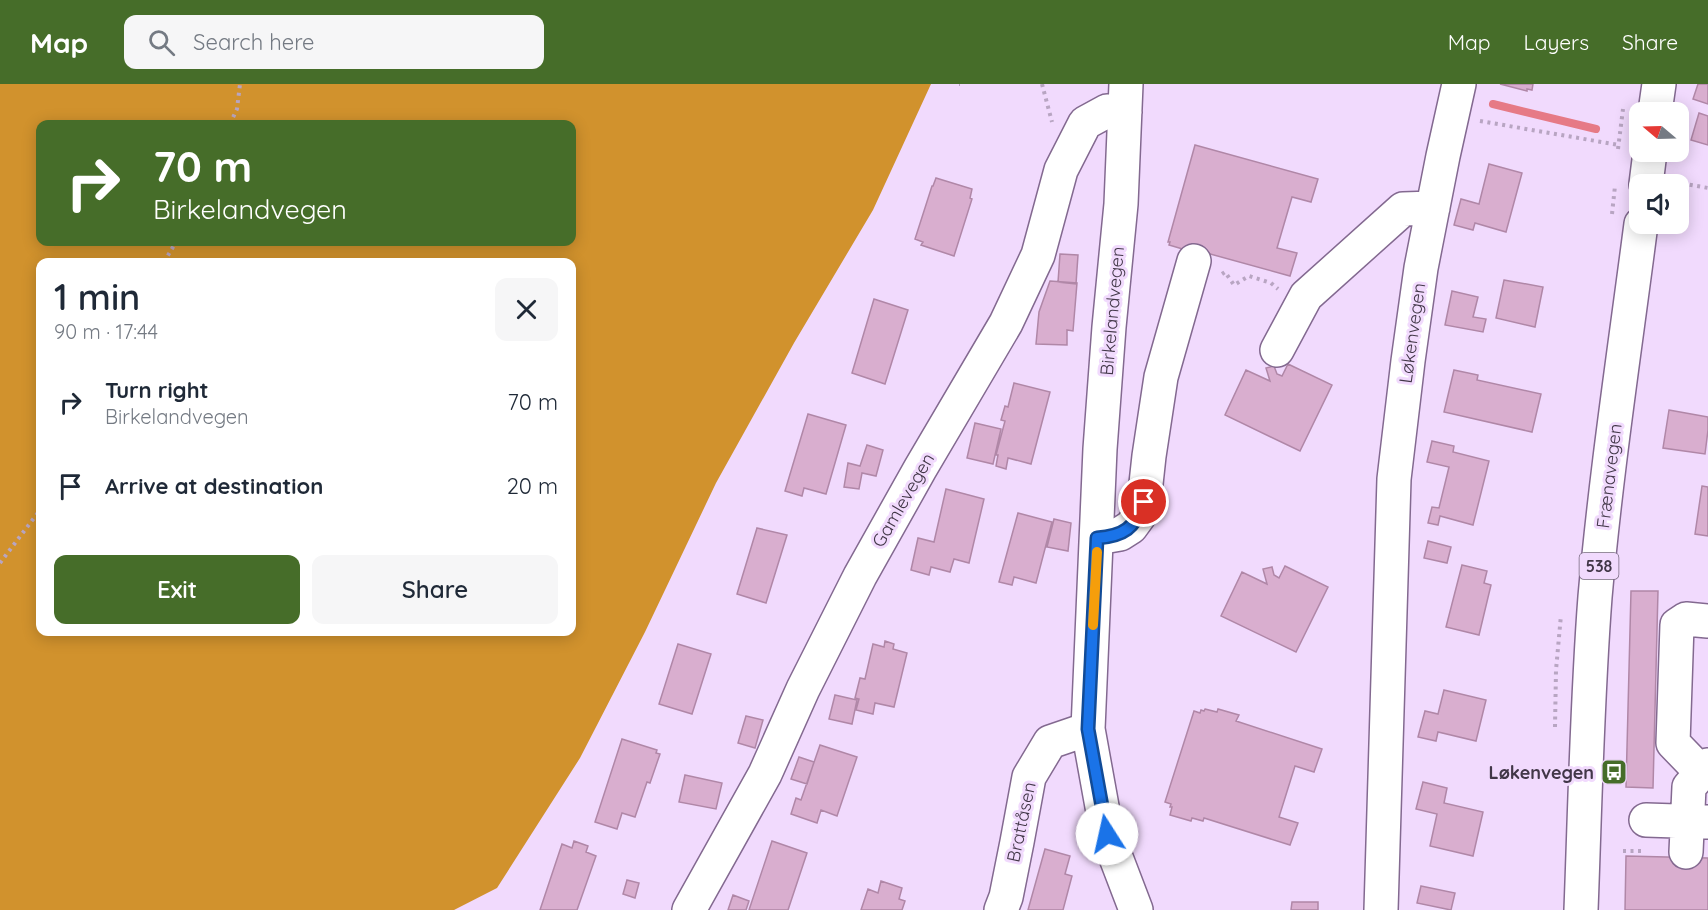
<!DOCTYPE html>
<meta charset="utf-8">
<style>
:root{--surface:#fff;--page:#f6f6f7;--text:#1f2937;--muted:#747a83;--accent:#466d29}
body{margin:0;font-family:Quicksand,sans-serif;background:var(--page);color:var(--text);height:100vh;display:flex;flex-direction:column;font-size:22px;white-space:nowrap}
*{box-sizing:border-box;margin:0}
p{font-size:20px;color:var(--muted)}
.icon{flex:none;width:33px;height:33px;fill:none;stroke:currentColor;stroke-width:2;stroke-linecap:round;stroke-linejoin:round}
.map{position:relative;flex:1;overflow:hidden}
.side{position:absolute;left:36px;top:174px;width:540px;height:378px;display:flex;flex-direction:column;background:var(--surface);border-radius:12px;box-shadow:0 3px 15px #0003}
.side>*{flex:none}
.guide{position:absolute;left:36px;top:36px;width:540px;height:126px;border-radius:12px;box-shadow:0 3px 15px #0003;background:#466d29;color:#fff;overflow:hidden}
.needle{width:39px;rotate:289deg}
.controls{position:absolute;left:1629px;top:18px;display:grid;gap:12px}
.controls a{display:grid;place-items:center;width:60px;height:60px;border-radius:12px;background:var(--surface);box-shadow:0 3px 15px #0003;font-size:30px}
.pin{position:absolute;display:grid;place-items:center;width:51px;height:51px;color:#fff;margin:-26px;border:3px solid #fff;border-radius:50%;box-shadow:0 2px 6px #0007}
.me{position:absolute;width:66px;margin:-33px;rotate:350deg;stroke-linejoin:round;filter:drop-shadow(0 0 4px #0008)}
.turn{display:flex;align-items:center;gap:21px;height:126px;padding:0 18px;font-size:27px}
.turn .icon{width:78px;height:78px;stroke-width:2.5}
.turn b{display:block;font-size:42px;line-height:51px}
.round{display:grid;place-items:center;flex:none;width:63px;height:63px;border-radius:12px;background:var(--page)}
.summary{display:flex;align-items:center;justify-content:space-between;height:102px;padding:0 18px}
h1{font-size:36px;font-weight:600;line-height:45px}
.button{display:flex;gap:12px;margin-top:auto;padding:12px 18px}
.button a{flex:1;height:69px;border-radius:12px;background:var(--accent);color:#fff;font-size:24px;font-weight:600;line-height:69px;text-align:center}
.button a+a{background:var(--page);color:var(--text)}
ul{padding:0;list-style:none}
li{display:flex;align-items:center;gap:18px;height:84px;padding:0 18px}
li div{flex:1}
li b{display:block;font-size:22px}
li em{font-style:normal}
header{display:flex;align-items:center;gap:36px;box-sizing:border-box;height:84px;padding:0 30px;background:var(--accent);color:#fff}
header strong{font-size:28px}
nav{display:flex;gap:33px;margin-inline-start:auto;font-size:21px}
.search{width:420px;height:54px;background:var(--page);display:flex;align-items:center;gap:15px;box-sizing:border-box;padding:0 21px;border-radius:12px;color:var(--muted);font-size:22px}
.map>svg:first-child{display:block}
.forest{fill:#d1922d;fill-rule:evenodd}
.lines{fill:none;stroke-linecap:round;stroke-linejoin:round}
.stream{stroke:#e67a86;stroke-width:8}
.building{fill:#d9aecf;stroke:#b087a7;stroke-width:1.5}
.minor-casing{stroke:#836990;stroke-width:36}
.major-casing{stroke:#836990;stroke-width:36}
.path{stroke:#b8a5c2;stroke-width:4;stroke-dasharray:3 4.5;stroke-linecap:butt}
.minor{stroke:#fff;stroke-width:33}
.major{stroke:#fff;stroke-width:33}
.route-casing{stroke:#114b97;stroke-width:15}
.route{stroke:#1a73e8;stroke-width:10}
.slow{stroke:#f59e0b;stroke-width:10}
.labels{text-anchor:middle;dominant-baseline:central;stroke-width:6;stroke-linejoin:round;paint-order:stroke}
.shield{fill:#f1dafd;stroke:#76687e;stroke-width:1.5}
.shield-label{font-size:16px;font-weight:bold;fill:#423748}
.street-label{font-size:18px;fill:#423748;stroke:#f1dafd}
.poi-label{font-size:18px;font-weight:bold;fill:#423748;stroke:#f1dafd;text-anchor:end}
</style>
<header>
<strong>Map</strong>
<div class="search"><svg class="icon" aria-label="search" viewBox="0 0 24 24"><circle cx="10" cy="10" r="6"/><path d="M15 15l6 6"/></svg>Search here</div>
<nav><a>Map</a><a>Layers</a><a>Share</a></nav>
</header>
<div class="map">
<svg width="1708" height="826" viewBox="0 0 1708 826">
<rect width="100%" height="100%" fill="#f1dafd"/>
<path class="forest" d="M0,0H931L873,126L794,259L716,399L645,548L580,674L497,804L454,826H0ZM40,40H572V158H40ZM40,178H572V548H40Z"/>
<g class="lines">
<path class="stream" d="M1493,20L1596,45"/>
</g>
<path class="building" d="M1500,0H1533L1532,6L1527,5V7Z
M1698,0H1708V20L1693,15Z
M1699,29L1708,32V61L1691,56Z
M1195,61L1318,95L1311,118L1292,113L1277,164L1297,169L1290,192L1203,168L1186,166L1169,161L1170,158H1168Z
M1489,80L1522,89L1506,148L1475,139L1473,146L1454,141L1461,115L1479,120Z
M936,94L972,105L970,114L972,115L954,172L921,161L923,158L915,155L932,102H933Z
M1060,170L1078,171L1076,200L1058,198Z
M1504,196L1543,203L1535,243L1496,234Z
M1050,197L1077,199L1073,247L1067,246V261L1036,260L1039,228Z
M1452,207L1478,213L1473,233L1486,235L1483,248L1445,241Z
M874,215L908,226L885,300L852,289Z
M1288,280L1332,301L1300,367L1225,331L1246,286L1270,297L1266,284L1274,282L1277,290L1282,292Z
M1454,286L1478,291L1477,296L1541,310L1532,348L1444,328Z
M1014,299L1050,308L1031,380L1008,374L1006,385L996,382L998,371H996L1005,337L1001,336L1005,322L1008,323Z
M1669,326L1708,333V346L1705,370L1663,364Z
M808,330L846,341L826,410L804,404L802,412L785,407Z
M975,339L1001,345L993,380L967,374Z
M1432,357L1454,362L1453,368L1489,377L1473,441L1440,432L1438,441L1428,439L1432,423L1439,424L1449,383L1427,378Z
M867,361L883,366L876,392L862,389L859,405L844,403L848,379L860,382Z
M1702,402L1708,403V452L1695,450Z
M946,405L984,415L969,479L954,475L950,488L931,483L929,491L911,486L918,454L934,458Z
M1018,429L1052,438L1036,499L1014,493L1012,501L999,498Z
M1054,435L1071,439L1068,467L1047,463Z
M757,444L787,451L766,519L737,510Z
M1428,457L1451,463L1447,479L1424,474Z
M1462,481L1487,487L1484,499L1491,501L1479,551L1446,543Z
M1285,482L1328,503L1296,568L1221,532L1242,488L1267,500L1263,485L1272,483L1274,491L1279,494Z
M1631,507H1658L1653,704L1626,703Z
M885,557L894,560L893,565L907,569L894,623L875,619L873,630L856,626L859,615L855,614L860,594L865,595L873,560L884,563Z
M678,560L711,570L692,630L659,620Z
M1444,606L1486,616L1476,657L1438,648L1436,657L1418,653L1425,627L1438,630Z
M835,611L857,616L852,640L829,635Z
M1205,625L1217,628L1218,625L1239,631L1236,637L1322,665L1314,688L1295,682L1279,733L1298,739L1290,761L1204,734L1203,737L1192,734L1191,737L1170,731L1172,723H1170L1171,720L1165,718L1194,627L1200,629L1201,626L1204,627Z
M746,632L763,636L755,664L738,659Z
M622,655L657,666L656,669L660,670L650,699L647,698L635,733L622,729L617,745L595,738Z
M820,661L857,673L837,732L821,726L817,739L791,730L796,714L801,716Z
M799,673L814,678L807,700L791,695Z
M685,691L722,699L716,725L679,718Z
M1423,698L1447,704L1444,719L1483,728L1473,772L1430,762L1437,730L1416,725Z
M574,757L588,762L586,768L596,772L577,826H540L562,760L572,764Z
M772,757L807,769L788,826H749Z
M1045,765L1070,772L1065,790L1072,792L1063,826H1028Z
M1626,772L1708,774V826H1625Z
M627,796L639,799L635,814L623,810Z
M881,797L902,804L899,815L905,817L902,826H861L868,805L878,809Z
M1421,802L1455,809L1451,826L1417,819Z
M733,811L749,817L746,826H728Z
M1292,818H1318V826H1291Z"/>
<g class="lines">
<g class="minor-casing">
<path id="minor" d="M1126,0L1121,120L1109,243L1100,365L1088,645L1107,750L1136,826
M1277,266L1306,212L1403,125L1433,124
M1097,454L1120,450L1131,443L1139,432L1144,418L1149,372L1161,293L1194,177
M1702,689L1673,659L1677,541L1686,535L1708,537
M1646,736L1707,738
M1686,768L1689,703L1708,681
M689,826L765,690L803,605L860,492L920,385L1006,239L1038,171L1061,86L1085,39L1107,27L1125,28
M1001,826L1006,813L1017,758L1029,693L1050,658L1088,645
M1381,826L1394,395L1408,277L1421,184L1443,72L1459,0"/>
</g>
<g class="major-casing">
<path id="major" d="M1655,28L1659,0
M1646,100L1650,68
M1581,826C1585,722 1587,617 1595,513C1606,388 1625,264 1641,140"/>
</g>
<path class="path" d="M959,0H960
M1042,0L1052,38
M1480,37L1619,61
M230,40L237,25L240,0
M1618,65L1623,25
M1675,98L1708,104
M1612,130L1615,102
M164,178L176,158
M1222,190L1225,188L1234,201L1249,192L1271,199L1278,205
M0,479L40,426
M1555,643L1556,586L1561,531
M1623,767H1641"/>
<use href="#minor" class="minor"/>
<use href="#major" class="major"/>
</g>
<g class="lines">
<g class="route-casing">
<path id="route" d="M1107,750L1088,645L1097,454C1124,452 1135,444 1144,418"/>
</g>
<use href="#route" class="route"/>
<path class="slow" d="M1093,541L1097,468"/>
</g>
<defs>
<g id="bus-square" transform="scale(1.35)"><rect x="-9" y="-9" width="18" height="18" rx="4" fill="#466d29" stroke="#f1dafd"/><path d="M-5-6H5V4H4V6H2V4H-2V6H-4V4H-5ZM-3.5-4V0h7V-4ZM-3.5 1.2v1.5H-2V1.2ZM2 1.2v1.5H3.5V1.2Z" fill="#fff"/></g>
</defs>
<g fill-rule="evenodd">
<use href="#bus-square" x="1614" y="688"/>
</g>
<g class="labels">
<rect class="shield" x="1579.5" y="469" width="39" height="26" rx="4.5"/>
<g class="shield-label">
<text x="1599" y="482">538</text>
</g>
<g class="street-label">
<text transform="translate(1112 227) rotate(-85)">Birkelandvegen</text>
<text transform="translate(1412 249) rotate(-82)">Løkenvegen</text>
<text transform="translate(1609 392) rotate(-83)">Frænavegen</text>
<text transform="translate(903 416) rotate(-60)">Gamlevegen</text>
<text transform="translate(1021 738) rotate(-78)">Brattåsen</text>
</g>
<g class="poi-label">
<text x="1594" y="688">Løkenvegen</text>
</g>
</g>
</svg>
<div class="controls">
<a><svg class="needle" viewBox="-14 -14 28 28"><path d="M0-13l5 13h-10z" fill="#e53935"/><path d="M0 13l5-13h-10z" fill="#747a83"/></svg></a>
<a><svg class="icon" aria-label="sound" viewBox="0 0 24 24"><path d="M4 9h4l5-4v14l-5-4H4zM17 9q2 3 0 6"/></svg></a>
</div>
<div class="pin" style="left:1144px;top:418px;background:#d93025"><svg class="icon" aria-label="arrive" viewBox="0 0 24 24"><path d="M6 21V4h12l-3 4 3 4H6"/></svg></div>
<svg class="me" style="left:1107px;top:750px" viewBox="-20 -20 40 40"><circle r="19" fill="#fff"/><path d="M0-13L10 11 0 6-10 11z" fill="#1a73e8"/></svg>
<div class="guide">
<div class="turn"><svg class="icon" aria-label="right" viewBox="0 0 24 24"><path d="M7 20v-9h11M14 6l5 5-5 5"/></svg><div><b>70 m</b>Birkelandvegen</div></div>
</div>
<section class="side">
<div class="summary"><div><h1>1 min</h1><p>90 m · 17:44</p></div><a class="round"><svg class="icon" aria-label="close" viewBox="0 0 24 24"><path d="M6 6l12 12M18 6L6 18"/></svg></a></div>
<ul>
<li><svg class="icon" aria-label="right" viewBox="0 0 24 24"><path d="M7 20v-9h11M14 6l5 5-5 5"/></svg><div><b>Turn right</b><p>Birkelandvegen</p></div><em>70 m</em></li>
<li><svg class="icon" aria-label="arrive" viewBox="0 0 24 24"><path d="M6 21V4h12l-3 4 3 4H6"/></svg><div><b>Arrive at destination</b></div><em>20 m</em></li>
</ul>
<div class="button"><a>Exit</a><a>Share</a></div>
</section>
</div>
